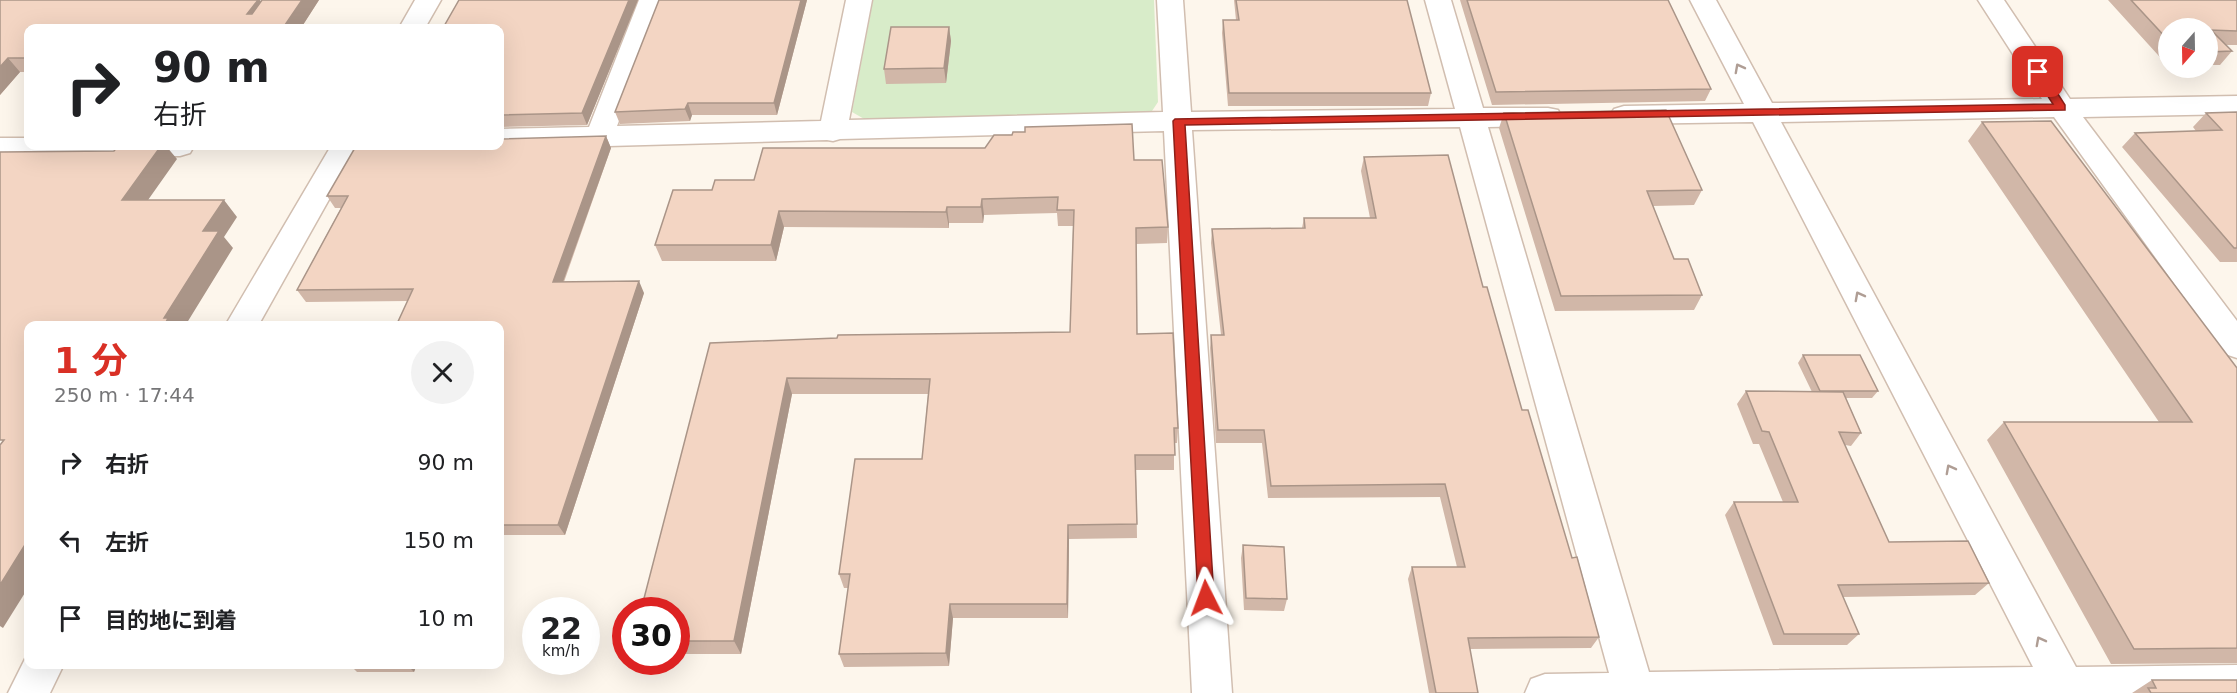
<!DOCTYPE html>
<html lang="ja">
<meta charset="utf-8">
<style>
:root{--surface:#fff;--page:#f2f2f2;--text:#202124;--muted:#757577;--accent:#d93025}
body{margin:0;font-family:"DejaVu Sans","Noto Sans JP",sans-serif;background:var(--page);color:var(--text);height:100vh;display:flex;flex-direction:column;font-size:22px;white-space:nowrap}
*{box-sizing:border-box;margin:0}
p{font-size:20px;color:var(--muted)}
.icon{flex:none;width:33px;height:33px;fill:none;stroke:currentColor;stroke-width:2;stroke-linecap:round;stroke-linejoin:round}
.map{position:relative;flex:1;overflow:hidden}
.details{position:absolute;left:24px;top:321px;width:480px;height:348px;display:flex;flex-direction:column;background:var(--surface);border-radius:12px;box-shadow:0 6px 24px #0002}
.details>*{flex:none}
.hud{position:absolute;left:24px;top:24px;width:480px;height:126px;border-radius:12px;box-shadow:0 6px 24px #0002;background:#fff;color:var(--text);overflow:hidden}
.needle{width:39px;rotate:200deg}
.tools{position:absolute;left:2158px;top:18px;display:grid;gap:12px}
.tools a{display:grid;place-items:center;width:60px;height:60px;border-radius:50%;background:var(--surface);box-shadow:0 6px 24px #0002;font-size:30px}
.speed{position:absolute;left:522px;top:597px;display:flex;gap:12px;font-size:30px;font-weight:700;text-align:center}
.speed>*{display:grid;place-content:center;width:78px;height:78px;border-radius:50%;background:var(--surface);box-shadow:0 6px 24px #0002;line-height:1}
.speed small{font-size:15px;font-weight:400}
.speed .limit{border:9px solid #d22;background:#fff;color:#111}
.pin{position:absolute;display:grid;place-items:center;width:51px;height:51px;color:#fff;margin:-26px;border-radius:12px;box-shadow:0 3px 9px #0006}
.me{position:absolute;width:66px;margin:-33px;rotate:357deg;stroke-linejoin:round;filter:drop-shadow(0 0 4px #0008)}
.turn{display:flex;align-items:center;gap:21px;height:126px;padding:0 30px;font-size:27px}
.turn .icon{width:78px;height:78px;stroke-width:2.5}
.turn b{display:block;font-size:42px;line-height:51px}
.round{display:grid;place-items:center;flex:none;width:63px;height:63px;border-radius:32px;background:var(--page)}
.summary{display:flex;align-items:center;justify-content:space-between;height:102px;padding:0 30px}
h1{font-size:36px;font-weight:700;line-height:45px;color:var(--accent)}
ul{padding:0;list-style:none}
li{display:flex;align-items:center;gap:18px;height:78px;padding:0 30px}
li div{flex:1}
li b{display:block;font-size:22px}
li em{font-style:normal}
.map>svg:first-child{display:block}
.green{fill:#d8ecc9}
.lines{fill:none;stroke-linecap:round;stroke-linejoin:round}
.minor-casing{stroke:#d1beb0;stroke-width:3}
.minor{fill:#fff;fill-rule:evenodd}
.wall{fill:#d1b7a8}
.shaded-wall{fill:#aa9588}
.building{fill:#f3d5c3;stroke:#aa9588;stroke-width:1.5}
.oneway{stroke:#af9d94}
.route{fill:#d93025;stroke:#8d1f18;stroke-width:1.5}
</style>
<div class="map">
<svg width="2237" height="693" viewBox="0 0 2237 693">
<rect width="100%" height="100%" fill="#fdf6ec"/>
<path class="green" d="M873,0H1154L1158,102L1150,114L866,120L852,112Z"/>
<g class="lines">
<g class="minor-casing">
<path id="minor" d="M415,0H441L425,28H399Z
M639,0H665L617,126L821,121L846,0H872L849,120L1163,112L1157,0H1183L1191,112L1455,109L1425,0H1451L1483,108H1548L1558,110L1562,117L1558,124L1548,126L1488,127L1649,672L2033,667L1753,122L1624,124L1614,121L1610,115L1614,109L1624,106L1744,104L1690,0H1716L1772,103L2042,99L1978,0H2004L2070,99L2237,96V114L2083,117L2237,321V358L2225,354L2054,117L1781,122L2076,667L2237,665V693H1525L1531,679L1545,674L1609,673L1460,127L1192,130L1232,693H1192L1164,131L840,139L833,141L827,140L500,149L490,146H500V129L589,127Z
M0,138H28V146H194L190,153L180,156L0,158Z
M331,146H359L258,326H225Z
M28,653V664H64L50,693H8Z"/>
</g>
<use href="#minor" class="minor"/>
</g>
<path class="wall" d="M0,0L261,1L262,0H319L301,28H28V72H20L0,95Z
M638,0L587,125L500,127V28Z
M659,0H807L777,115H692L690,121L620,124L615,112Z
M1234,0H1407L1431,93L1428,106H1228L1222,33L1223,20H1236Z
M1460,0H1668L1711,89L1705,101L1492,105Z
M2108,0H2237V45H2225L2232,51L2220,65H2208V28H2169V66H2168Z
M949,27L951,41L946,83L886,84L884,69Z
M2237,112V262H2220L2122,147L2135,133L2196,131L2193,127L2206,113Z
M1504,113L1702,190L1694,205L1653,206L1674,259L1702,295L1694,310L1555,311L1499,128Z
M1982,122L2237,368V663L2111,664L1987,440L2004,422H2159L1968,141Z
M606,136L611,148L564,282L644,293L565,535H500V326L408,301L306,302L297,290L341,208H335L327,196Z
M1364,157L1483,287L1522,410L1599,637L1591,648L1470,649L1478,693H1429L1408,579L1412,567H1457L1440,497L1268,498L1262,443H1216L1210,348L1211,335H1221L1211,243L1212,229L1302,228L1304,218H1370L1361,171Z
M1134,160L1168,227L1167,243L1136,244L1137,334L1178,428L1177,443H1174V470H1136L1137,538L1069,539L1068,618H953L949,666L844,667L839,654L848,588H844L839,574L922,459L928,394H792L741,654H676V610L710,343L1070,332L1073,226H1058L1057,213L984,215L983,223H949V228L784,227L776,261H662L655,245L712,190L754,180Z
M1803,355L1878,391L1872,398H1846L1861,433L1851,446L1845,445L1889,542L1989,583L1975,595L1843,597L1859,634L1847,645H1773L1725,515L1734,502H1783L1759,444H1753L1737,404L1746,391L1812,392L1798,363Z
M1243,545L1287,599L1284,611L1244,610L1241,558Z
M349,664H417L414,672H357Z
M2152,680L2237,693H2132Z"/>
<path class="shaded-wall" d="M258,0H260L268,12L247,14Z
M302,0H319L301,28H283Z
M629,0H638L587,125L582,113Z
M801,0H807L777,115L774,103Z
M949,27L951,41L946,83L944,68Z
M8,58L20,72L0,95V67Z
M688,103L692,115L690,121L685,109Z
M606,136L611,148L559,293L553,282Z
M161,146H166L177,159L136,217L122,200Z
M982,199L984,215L983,223L981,207Z
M224,200L237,217L224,237L233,248L185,326H164V318L203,231Z
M947,207L949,223V228L946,212Z
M779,211L784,227L776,261L771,245Z
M639,281L644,293L565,535L558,525Z
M787,378L792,394L741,654L734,641Z
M1068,525L1069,539L1068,618L1067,604Z
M28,540V588L3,628L0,626V585Z
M950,604L953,618L949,666L946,653Z
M406,664H417L414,672Z"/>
<path class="building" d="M0,0H258L247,14H252L262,0H302L283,28H28V58H8L0,67Z
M459,0H629L582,113L500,115V28H443Z
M659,0H801L774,103H688L685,109L615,112Z
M1236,0H1407L1431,93H1229L1223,20H1239Z
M1467,0H1668L1711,89L1496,92Z
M2131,0H2237V31L2211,30L2232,51L2208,52V28H2169V41Z
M891,27H949L944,68L884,69Z
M1666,110L1702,190L1647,191L1674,259H1688L1702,295L1561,296L1504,113Z
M2237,112V248H2234L2135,133L2222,130L2206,113Z
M2051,121L2237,368V648L2134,649L2004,422H2192L1982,122Z
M1132,124L1134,160H1162L1168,227L1136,228L1137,334L1173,333L1178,428H1174L1175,455H1135L1137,524L1068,525L1067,604H950L946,653L839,654L850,574H839L855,459H922L930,379L787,378L734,641H676V610H641L710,343L837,338L838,335L1070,332L1074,210H1057L1058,197L982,199L981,207H947L946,212L779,211L771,245H655L673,190H712L715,180H754L763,148H985L994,135H1012L1013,132H1025V127Z
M606,136L553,282L639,281L558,525H500V326H396L413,289L297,290L348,196H327L356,146H500V139Z
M118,146H161L122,200H224L203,231H219L164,318H168L164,326H28V540L0,585V445L4,440H0V152L114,151Z
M1448,155L1483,287H1487L1522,410H1528L1572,558L1577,557L1599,637L1468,638L1478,693H1436L1412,567H1465L1445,484L1271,486L1264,430H1218L1211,335H1224L1212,229L1305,228L1304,218H1376L1364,157Z
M1803,355H1860L1878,391H1820Z
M1746,391L1843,392L1861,433L1839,432L1889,542L1968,541L1989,583L1838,585L1859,634H1784L1734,502H1798L1769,432L1762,431Z
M1243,545L1284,547L1287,599L1246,598Z
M2152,680H2237V693H2151L2148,688H2156Z"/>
<defs><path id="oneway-chevron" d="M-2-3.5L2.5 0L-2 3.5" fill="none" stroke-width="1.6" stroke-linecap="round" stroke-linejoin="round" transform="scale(1.5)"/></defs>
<g class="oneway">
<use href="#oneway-chevron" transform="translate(1739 68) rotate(-118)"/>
<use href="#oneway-chevron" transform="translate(1859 296) rotate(-118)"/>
<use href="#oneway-chevron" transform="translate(1950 469) rotate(-118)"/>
<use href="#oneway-chevron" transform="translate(2040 641) rotate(-118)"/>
</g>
<path class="route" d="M2038,68L2042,69L2065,105V110L1185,125L1214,598L1212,603L1206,605L1201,603L1198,598L1173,121L1175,119L2053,104L2032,72Z"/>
</svg>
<div class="tools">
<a><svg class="needle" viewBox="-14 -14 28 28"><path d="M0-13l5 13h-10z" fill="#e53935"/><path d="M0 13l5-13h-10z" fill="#757577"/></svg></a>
</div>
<div class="speed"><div>22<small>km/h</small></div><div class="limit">30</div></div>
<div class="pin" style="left:2038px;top:72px;background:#d93025"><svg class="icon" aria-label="arrive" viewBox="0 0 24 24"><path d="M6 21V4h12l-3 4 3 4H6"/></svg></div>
<svg class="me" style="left:1206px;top:598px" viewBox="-20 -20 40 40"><path d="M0-17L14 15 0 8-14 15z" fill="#d93025" stroke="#fff" stroke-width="4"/></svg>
<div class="hud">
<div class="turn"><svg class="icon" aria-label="right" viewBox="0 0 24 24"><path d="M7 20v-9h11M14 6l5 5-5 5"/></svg><div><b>90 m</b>右折</div></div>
</div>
<section class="details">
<div class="summary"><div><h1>1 分</h1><p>250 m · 17:44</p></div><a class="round"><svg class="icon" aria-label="close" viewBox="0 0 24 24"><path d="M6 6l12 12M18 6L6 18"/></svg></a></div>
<ul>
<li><svg class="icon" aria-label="right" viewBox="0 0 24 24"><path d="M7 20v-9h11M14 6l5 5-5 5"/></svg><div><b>右折</b></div><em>90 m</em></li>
<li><svg class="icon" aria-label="left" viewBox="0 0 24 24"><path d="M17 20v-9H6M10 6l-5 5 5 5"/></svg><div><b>左折</b></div><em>150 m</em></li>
<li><svg class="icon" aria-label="arrive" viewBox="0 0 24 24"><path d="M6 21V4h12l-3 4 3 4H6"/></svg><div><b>目的地に到着</b></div><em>10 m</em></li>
</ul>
</section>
</div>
